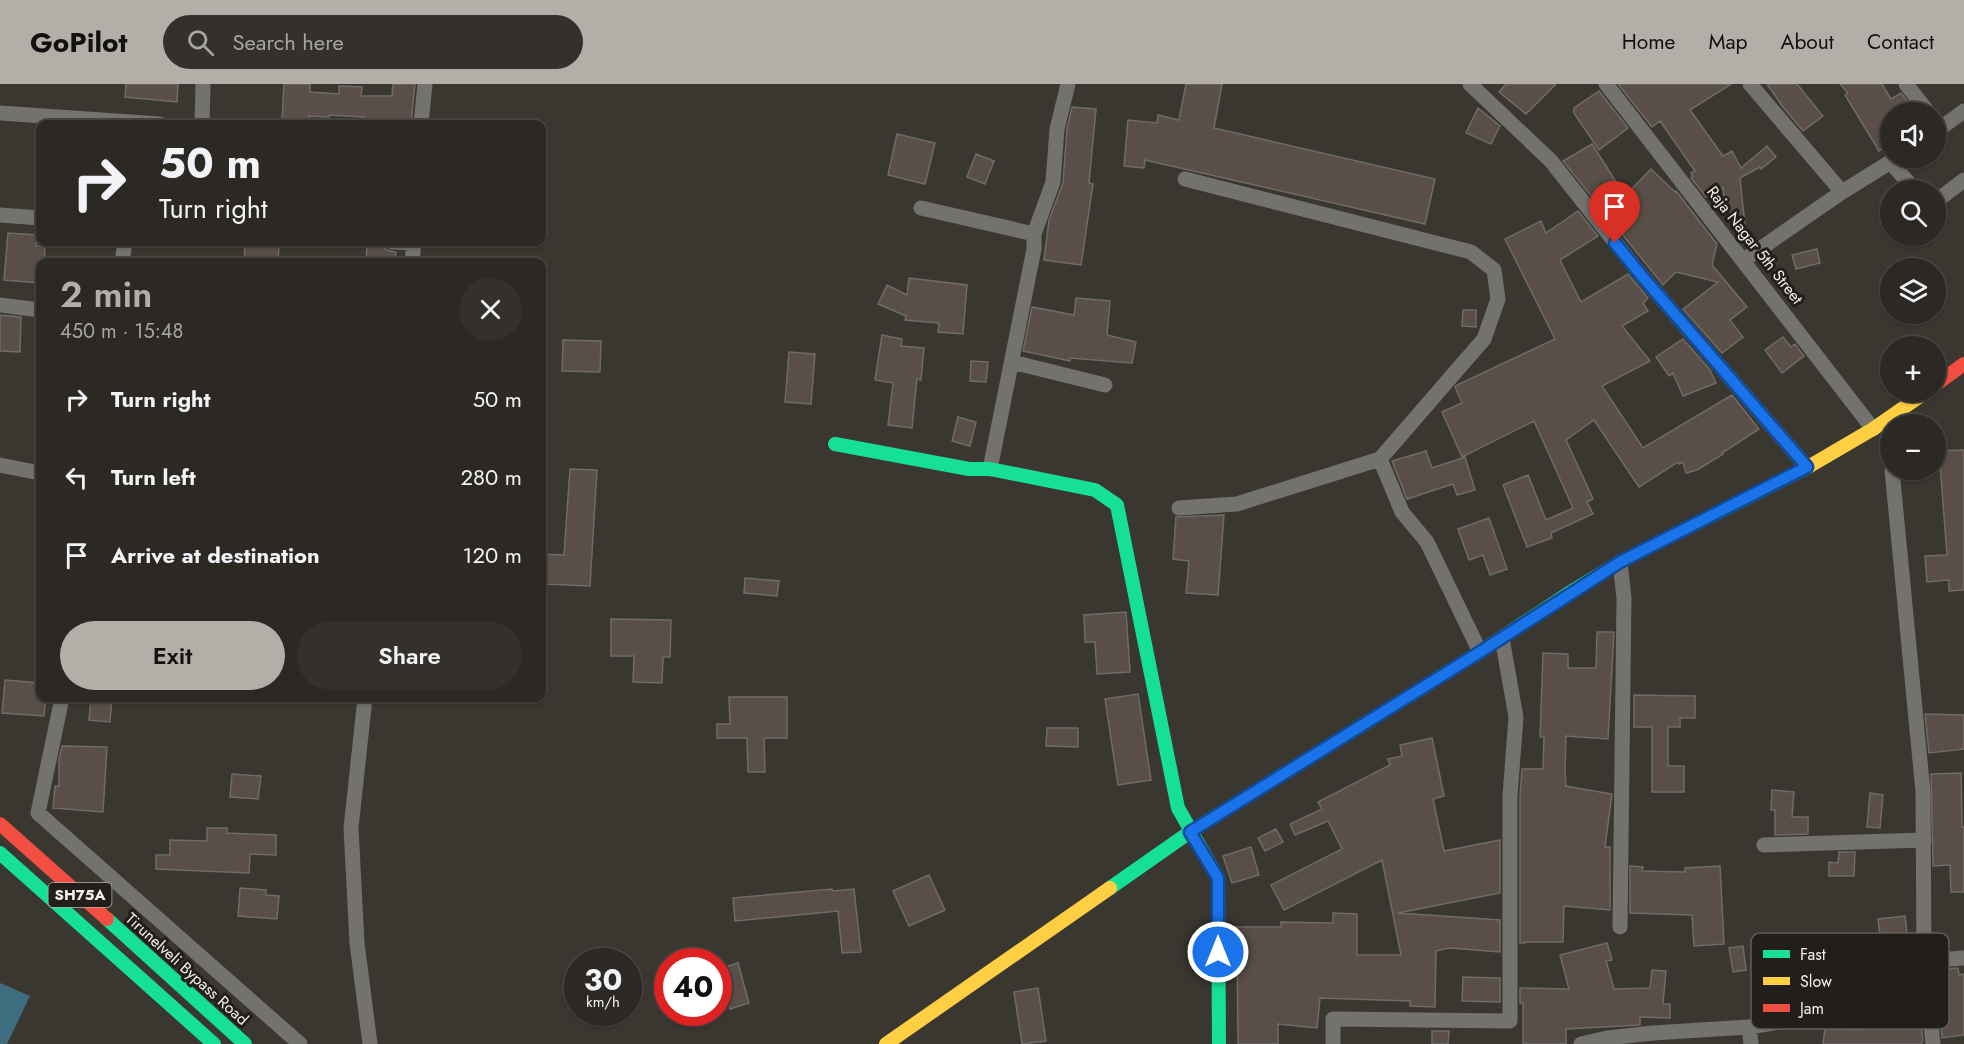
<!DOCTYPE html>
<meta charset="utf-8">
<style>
:root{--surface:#2c2824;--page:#34302c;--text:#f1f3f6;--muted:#a6a6a6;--line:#484441;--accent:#b3aea8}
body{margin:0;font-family:Jost,sans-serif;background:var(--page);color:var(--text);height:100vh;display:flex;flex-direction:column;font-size:22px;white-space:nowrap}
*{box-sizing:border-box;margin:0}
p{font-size:20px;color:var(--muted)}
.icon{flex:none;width:33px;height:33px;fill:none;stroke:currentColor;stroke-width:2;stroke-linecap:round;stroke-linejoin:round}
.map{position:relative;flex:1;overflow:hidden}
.panel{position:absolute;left:36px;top:174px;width:510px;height:444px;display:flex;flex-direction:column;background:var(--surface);border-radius:12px;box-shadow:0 2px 4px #0004,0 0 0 2px var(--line)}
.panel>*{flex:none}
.guide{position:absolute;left:36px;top:36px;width:510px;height:126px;border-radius:12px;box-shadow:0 2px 4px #0004,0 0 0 2px var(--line);background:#2c2824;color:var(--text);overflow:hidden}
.tools{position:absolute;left:1880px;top:18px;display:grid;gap:12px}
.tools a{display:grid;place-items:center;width:66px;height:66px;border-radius:50%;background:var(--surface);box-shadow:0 2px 4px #0004,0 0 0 2px var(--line);font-size:30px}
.speed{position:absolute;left:564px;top:864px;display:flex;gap:12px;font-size:30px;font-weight:700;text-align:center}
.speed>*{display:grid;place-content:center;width:78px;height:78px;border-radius:50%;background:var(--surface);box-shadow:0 2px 4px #0004,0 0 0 2px var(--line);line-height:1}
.speed small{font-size:15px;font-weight:400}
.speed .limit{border:9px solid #d22;background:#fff;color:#111}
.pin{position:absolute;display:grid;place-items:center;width:51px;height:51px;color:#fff;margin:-62px -26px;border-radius:50% 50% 50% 0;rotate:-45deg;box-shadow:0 0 6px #0007}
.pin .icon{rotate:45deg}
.me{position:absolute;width:66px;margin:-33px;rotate:0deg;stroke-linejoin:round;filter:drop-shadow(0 0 4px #0008)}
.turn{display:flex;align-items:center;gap:21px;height:126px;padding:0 24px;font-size:27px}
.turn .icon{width:78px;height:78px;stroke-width:2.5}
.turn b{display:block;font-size:42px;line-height:51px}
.round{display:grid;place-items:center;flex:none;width:63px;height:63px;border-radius:32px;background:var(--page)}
.headline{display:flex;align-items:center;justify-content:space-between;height:102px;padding:0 24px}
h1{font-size:36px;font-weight:600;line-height:45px;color:var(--accent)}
.cta{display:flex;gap:12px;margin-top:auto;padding:12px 24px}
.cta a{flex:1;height:69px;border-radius:36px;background:var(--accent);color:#111;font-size:24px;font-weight:600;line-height:69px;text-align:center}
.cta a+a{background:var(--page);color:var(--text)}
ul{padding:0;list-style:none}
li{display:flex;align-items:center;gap:18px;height:78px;padding:0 24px}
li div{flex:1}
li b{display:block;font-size:22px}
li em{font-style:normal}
header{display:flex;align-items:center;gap:36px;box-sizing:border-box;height:84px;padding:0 30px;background:var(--accent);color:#111}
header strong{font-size:28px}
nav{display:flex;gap:33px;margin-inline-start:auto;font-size:21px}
.search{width:420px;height:54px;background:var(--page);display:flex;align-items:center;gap:15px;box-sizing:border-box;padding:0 21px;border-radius:33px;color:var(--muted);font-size:22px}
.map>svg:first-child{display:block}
.water{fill:#3f6d80}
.building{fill:#594f48;stroke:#6f6b67;stroke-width:1.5}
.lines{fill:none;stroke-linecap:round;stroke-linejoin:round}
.street{stroke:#73726f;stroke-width:15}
.fast{stroke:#16e098;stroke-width:14}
.slow{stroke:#ffcf43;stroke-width:14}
.jam{stroke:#f24e42;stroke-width:14}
.route-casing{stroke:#114b97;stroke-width:15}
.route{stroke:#1a73e8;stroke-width:10}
.labels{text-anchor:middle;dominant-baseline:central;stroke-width:6;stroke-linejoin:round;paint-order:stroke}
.shield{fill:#221f1a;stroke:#b5b1ab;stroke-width:1.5}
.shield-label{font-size:15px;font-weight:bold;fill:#f4efe9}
.street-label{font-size:16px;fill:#f4efe9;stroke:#221f1a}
.key{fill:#221f1a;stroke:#615d58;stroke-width:1.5}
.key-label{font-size:16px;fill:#f4efe9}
</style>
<header>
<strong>GoPilot</strong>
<div class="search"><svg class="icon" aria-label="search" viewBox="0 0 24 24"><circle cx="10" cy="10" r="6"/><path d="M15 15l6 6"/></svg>Search here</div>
<nav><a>Home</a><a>Map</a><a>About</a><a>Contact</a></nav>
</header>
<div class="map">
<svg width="1964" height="960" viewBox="0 0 1964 960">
<rect width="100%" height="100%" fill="#3a3630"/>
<path class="water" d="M0,899L30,912L7,960H0Z"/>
<path class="building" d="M126,0H178L177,18L125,13Z
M284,0H310V8L339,10V2L362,3L361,12H392L393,0H415L411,40H390V38H364V33L329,31V33L309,32V36L282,35Z
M1186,0H1222L1214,44L1435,95L1425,140L1145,76L1144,84L1124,82L1128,36L1157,39L1158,31L1179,36Z
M1506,0H1556L1526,30L1499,8Z
M1618,0H1731L1690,26L1723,72L1732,67L1741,84L1767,62L1776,73L1761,85L1760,83L1740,94L1747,160H1744L1724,115L1723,104L1706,113L1691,94L1693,93L1691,89L1695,87L1660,37L1652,43Z
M1767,0H1797L1823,32L1803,47L1783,23Z
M1840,0H1882L1891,15L1901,9L1916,28H1890V60L1879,67L1845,11L1848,9Z
M1599,7L1628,44L1599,66L1574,29V24Z
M1072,23L1096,25L1089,99L1093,100L1081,181L1044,176L1049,136L1063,99L1067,44Z
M1478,24L1500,42L1491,60L1466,49Z
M897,50L935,59L925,100L888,91Z
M1592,60L1625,112L1651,85L1675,108L1676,107L1717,160L1712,181L1747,223L1730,236L1743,253L1722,269L1683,225L1718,198L1676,188L1663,201L1563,77Z
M976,70L994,77L985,100L967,93Z
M1578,127L1598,152L1560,176L1581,218L1628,190L1648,214L1643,219L1648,227L1622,242L1650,277L1602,302L1643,364L1732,311L1759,345L1722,369L1723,370L1697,386L1686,389L1683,378L1679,380L1678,378L1639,403L1594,336L1566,356L1593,415L1587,418L1593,430L1551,449L1552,454L1527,463L1503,401L1528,391L1546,436L1573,424L1534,337L1462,373L1442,328L1462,319L1455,303L1457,301L1555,255L1505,155L1541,137L1546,149Z
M8,149L37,151L36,162H45L44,178H40V199L4,196Z
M245,158L279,159L278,178H244Z
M367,160L383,162L387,166L396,168L395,178H366Z
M1817,165L1820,179L1796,185L1792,171Z
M909,194L967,201L963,250L938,248L939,239L905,236L906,232L878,220L887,201L907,211Z
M1076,214L1110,217L1107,251L1136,258L1132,279L1070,274V277L1023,267L1032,223L1074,231Z
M1463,226H1476V243L1462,242Z
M0,231L21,233L20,268L0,267Z
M882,251L902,255L901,262L924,264L921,296L917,295L912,344L888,341L893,299L875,296Z
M1783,253L1791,263L1795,260L1804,272L1782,289L1765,266Z
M1683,255L1710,286L1716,299L1683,312L1673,289L1669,292L1656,273Z
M563,256L601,257L600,288L562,287Z
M789,268L815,270L811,320L785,318Z
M971,277L988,278L986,298L970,297Z
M958,333L976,338L970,362L952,357Z
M1964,366V506L1949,507V496L1927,498L1925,472L1947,471L1939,367Z
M1426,367L1432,384L1465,373L1475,406L1457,411L1453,400L1407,415L1392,377Z
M570,385L597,386L590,502L542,500V470L564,471Z
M1224,431L1218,511L1186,509L1189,477L1173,475L1176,433Z
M1489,434L1507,485L1490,491L1483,471L1469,476L1458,445Z
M745,494L779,497L777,512L744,509Z
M1126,528L1130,588L1097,590L1095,558H1085L1084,531Z
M611,535L671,536L670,573H663L662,599L633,598L634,572H611Z
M1597,548H1614L1608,655L1566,652L1565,686L1566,702L1612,710L1605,763H1610V826L1564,822L1563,858H1525V859H1520V712L1522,685H1543L1544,653H1540L1543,569L1568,570V584H1596Z
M5,596L40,599V614H46L44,632L2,629Z
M1138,610L1151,696L1118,701L1105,615Z
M1634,611L1695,612V634H1680V643H1668V682H1684V708H1652V643H1634Z
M729,613H787V654H764L765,688H748L747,654H717V640H730Z
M91,614H112L110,638L89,636Z
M1925,630L1964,631V665L1929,669Z
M1047,644H1078V663L1046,662Z
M1432,654L1444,712L1433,715L1444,767L1500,756V809L1398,829L1500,836V868L1449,864L1436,867L1435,923L1410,922V917L1320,914L1317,944L1278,940V960H1238L1237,856H1233V843H1281V838L1333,839V829L1357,830V871H1401L1382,776L1284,826L1271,801L1342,765L1328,737L1295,751L1290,740L1322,725L1318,718L1390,681L1388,675L1402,672L1400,661Z
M62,662L107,663L103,728L53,724L55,702H59V675Z
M1961,689L1962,743H1964V808H1951L1950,781L1933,782L1931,690Z
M232,690L261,692L258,715L230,713Z
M1772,706L1794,708L1792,733H1808V750L1775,751V726H1771Z
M1870,709L1883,711L1880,744L1867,743Z
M207,744H227V749L276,751V771L250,770L249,789L156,785V771H170V756L207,757Z
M1276,745L1283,758L1265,767L1258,754Z
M1251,763L1259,791L1232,799L1223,772Z
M1839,768H1855L1854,792H1829V778L1838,779Z
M1630,782L1643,783L1642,787L1685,788V784L1720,782L1724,860L1694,862L1692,831L1630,829Z
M929,791L945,826L909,842L893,807Z
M240,804L266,806V811L279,812L277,835L238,832Z
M832,805V807L854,805L861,868L842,869L838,827L735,837L733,814Z
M1905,832L1908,857L1881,860L1878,835Z
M1607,859L1612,876L1606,877L1614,905L1650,904L1652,886L1666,887L1663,920H1670V934L1640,933V941L1566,945V960H1523V919H1520V904L1569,905L1560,871Z
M1743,862L1746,886L1733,888L1729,864Z
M738,879L749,919L730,925L718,885Z
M1958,884L1959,891L1964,890V951L1942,954L1935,886Z
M1463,893L1500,894V918L1462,917Z
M1038,904L1046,957L1022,960L1014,908Z
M1921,940L1923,957L1921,960H1823L1825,945L1862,946V943Z
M1432,947H1449L1448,960H1432Z"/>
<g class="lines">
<path class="street" d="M1470,0L1551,77L1641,191L1807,383
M1606,0L1873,345
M1750,0L1842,108L1897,74
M1906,0L1928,28
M0,29L160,40
M202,40L203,0
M421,40L425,0
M1935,48L1964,27
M1890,78L1915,106
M1185,95L1471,168L1494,186L1498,215L1484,255L1380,375L1402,428L1427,458L1480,568
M1935,118L1964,96
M921,124L1034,150
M0,131L40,134
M392,158L414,159
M1744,176L1842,108
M122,178L125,158
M412,178L414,158
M0,221L40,226
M1012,278L1105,301
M1888,336L1890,364
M0,381L40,389
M990,385L1034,165V150L1053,98L1057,45L1068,0
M1892,386L1923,708L1924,877L1933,960
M1179,424L1237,420L1380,375
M1620,478L1624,514L1620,843
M62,614L38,729L300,960
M365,614L351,744L357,859L370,960
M1764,761L1924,756
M1924,877L1964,874
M1333,960V935L1510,937V712L1516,633L1502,554
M1581,960L1607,954L1653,949L1749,943
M1751,960L1749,943L1785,937L1930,930"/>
<path class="fast" d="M835,360L969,385H990L1095,406L1117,421L1178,724L1218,794L1219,960
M0,769L214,960
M1110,804L1190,748L1480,568L1569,509L1620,478L1808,383
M107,835L245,960"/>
<path class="slow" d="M1808,383L1873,345L1926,308
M886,960L1110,804"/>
<path class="jam" d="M1935,301L1964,280
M0,740L107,835"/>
</g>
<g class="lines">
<g class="route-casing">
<path id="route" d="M1218,868V794L1190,748L1480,568L1620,478L1807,383L1641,191L1615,159"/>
</g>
<use href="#route" class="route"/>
</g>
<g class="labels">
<rect class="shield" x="48.5" y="799" width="63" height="24" rx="4.5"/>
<g class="shield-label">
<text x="80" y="811">SH75A</text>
</g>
<g class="street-label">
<text transform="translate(1755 161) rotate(52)">Raja Nagar 5th Street</text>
<text transform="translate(187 885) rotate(42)">Tirunelveli Bypass Road</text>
</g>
</g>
<rect x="1751" y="849" width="198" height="96" rx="9" class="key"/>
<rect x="1763" y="866" width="27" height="8" fill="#16e098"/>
<rect x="1763" y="893" width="27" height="8" fill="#ffcf43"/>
<rect x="1763" y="920" width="27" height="8" fill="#f24e42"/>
<g class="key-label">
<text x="1800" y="876">Fast</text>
<text x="1800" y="903">Slow</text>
<text x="1800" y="930">Jam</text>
</g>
</svg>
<div class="tools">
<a><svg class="icon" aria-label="sound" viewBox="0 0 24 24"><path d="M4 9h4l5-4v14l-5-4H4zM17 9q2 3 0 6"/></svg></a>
<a><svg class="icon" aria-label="search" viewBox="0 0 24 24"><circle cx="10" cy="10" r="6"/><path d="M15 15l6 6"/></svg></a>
<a><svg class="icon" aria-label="layers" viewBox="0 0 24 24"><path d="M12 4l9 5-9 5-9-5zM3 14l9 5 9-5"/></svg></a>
<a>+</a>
<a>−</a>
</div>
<div class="speed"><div>30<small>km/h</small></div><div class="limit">40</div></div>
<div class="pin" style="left:1615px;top:159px;background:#d93025"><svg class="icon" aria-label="arrive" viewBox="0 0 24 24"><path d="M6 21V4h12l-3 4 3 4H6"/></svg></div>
<svg class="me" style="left:1218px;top:868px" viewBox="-20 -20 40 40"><circle r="17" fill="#1a73e8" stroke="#fff" stroke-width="3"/><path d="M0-11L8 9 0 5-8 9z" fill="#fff"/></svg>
<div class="guide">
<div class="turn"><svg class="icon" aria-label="right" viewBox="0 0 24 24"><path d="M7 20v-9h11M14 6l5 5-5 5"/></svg><div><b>50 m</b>Turn right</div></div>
</div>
<section class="panel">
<div class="headline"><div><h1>2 min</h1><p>450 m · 15:48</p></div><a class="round"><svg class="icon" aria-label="close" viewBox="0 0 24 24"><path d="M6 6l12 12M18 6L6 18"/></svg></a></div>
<ul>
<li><svg class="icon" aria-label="right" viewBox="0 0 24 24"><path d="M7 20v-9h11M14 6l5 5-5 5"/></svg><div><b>Turn right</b></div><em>50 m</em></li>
<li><svg class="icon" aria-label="left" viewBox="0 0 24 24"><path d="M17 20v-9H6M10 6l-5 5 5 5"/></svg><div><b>Turn left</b></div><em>280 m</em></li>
<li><svg class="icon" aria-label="arrive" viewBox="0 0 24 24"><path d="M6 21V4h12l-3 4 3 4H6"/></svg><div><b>Arrive at destination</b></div><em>120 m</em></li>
</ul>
<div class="cta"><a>Exit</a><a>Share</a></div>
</section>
</div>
